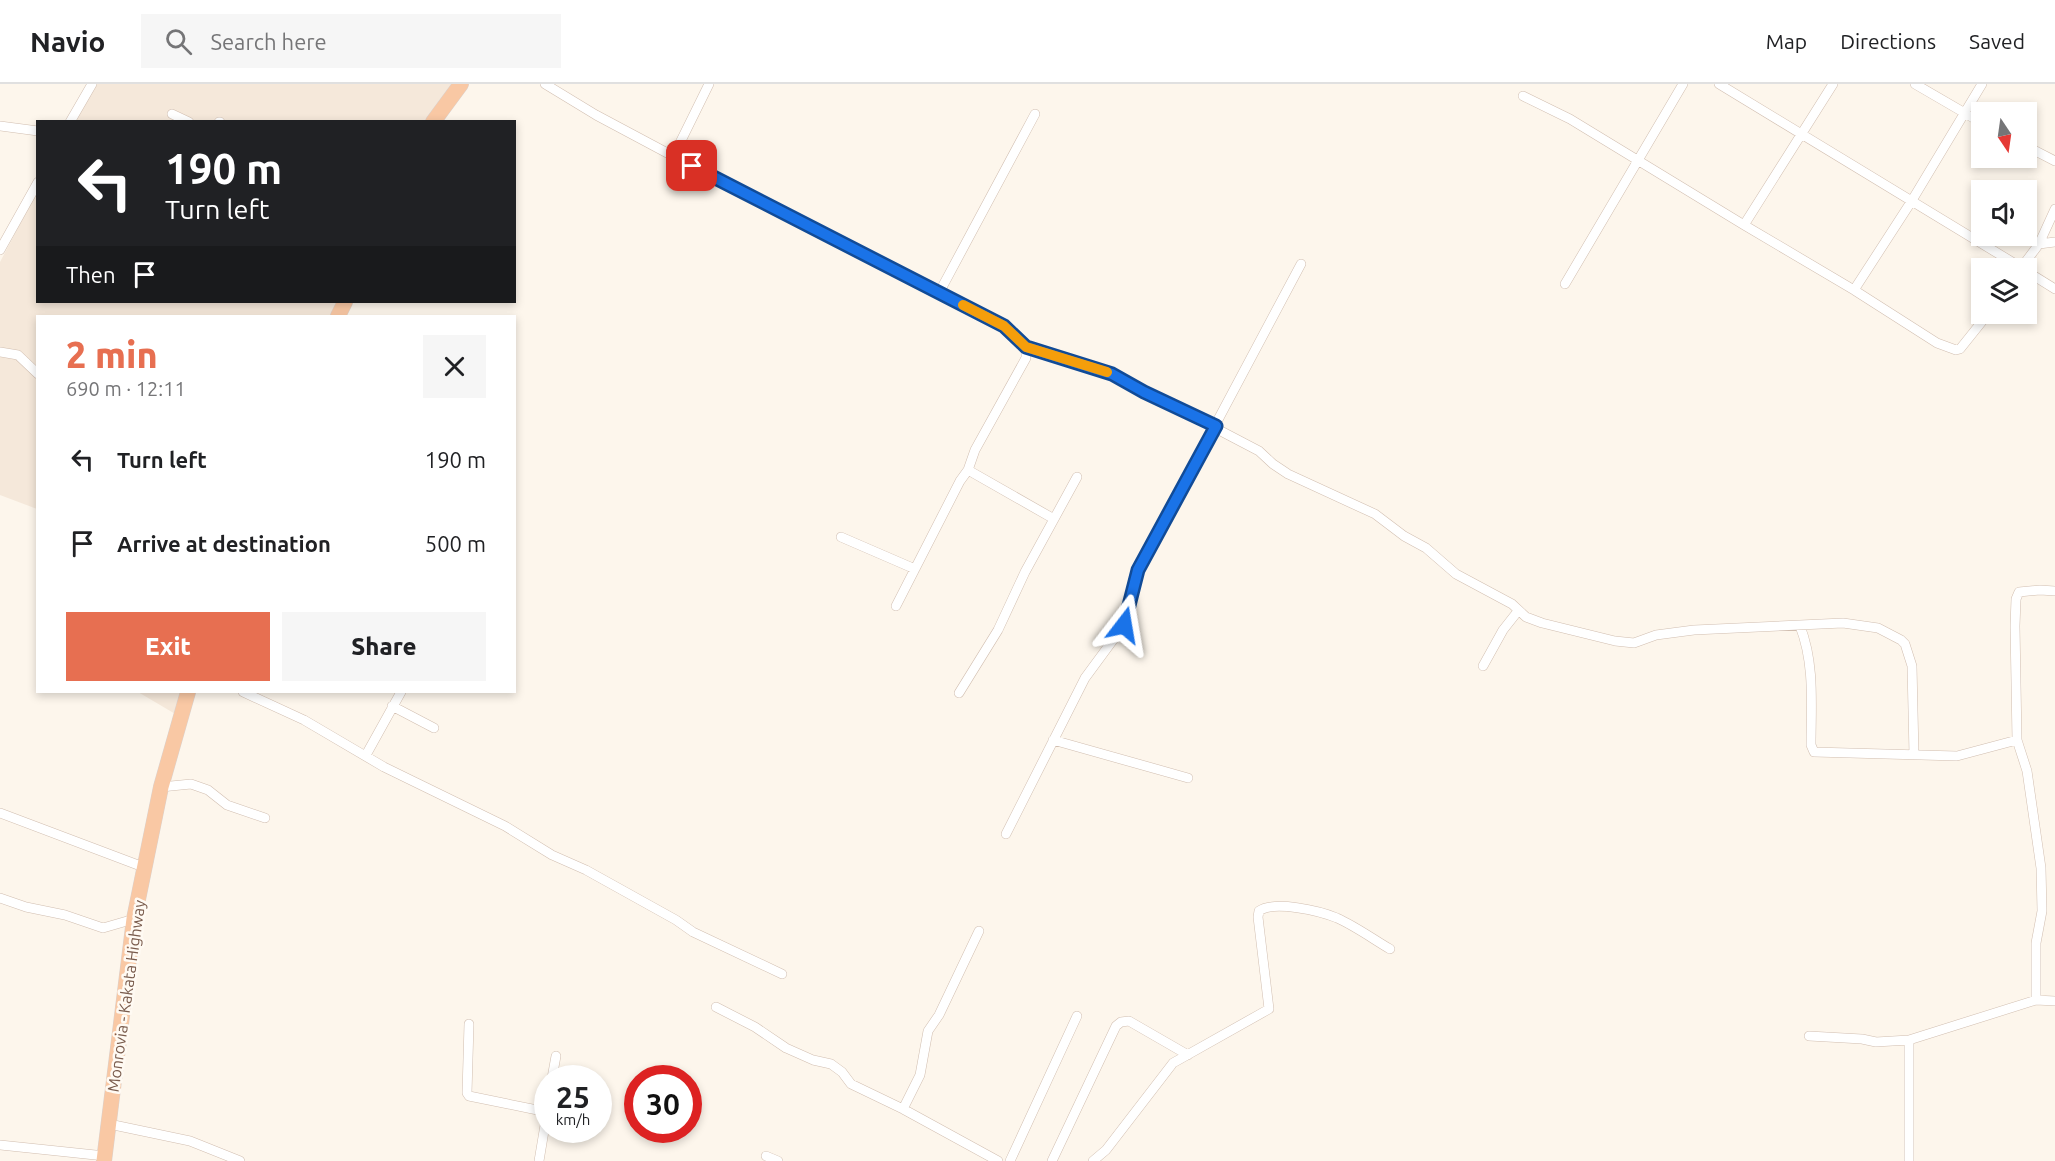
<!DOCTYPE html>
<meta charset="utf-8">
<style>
:root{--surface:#fff;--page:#f6f6f6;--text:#202124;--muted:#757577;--line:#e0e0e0;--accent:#e76f51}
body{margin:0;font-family:Ubuntu,sans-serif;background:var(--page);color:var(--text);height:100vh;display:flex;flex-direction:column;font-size:22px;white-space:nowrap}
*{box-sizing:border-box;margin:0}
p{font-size:20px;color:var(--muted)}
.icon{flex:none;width:33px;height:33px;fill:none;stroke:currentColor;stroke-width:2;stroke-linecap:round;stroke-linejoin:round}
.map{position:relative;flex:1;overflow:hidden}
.side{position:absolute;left:36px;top:231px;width:480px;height:378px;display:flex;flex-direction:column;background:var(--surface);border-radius:0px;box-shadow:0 3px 9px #0003}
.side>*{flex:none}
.banner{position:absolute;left:36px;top:36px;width:480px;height:183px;border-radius:0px;box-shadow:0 3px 9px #0003;background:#202124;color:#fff;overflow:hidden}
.needle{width:39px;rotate:167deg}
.buttons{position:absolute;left:1971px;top:18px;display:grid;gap:12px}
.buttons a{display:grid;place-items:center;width:66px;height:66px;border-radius:0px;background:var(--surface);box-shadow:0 3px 9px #0003;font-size:30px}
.speed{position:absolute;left:534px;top:981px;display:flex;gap:12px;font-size:30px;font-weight:700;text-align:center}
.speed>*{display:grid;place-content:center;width:78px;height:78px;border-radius:50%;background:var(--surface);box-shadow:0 3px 9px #0003;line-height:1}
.speed small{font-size:15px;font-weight:400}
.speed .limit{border:9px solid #d22;background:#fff;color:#111}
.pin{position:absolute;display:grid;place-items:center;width:51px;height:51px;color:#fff;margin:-26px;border-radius:12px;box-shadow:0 3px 9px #0006}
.me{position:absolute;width:66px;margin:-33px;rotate:14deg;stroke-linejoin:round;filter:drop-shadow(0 0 4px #0008)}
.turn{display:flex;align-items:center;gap:21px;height:126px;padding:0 30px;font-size:27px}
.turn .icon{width:78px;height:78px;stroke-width:2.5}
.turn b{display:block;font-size:42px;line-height:51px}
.then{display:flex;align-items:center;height:57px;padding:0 30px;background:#0003;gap:12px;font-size:22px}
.round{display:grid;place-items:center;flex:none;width:63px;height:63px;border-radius:0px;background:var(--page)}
.headline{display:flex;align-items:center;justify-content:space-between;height:102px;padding:0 30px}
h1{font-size:36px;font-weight:800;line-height:45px;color:var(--accent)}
.button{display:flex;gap:12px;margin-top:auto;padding:12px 30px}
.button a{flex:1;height:69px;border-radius:0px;background:var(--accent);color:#fff;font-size:24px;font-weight:800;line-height:69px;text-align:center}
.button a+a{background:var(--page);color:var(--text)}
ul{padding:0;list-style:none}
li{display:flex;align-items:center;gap:18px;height:84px;padding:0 30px}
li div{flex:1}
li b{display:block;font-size:22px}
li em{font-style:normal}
header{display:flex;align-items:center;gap:36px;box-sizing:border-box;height:84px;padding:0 30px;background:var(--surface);border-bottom:2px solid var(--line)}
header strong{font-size:28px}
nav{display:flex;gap:33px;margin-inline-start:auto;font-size:21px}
.search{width:420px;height:54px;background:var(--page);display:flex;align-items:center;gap:15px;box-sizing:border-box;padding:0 21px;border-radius:0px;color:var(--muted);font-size:22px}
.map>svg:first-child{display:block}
.residential{fill:#f5e8da}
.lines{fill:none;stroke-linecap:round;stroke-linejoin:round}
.minor-casing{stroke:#d1beb0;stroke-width:10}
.trunk-casing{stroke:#dad1cd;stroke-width:16}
.minor{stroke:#fff;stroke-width:9}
.trunk{stroke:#f9c8a4;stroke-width:15}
.route-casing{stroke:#114b97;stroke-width:15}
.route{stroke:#1a73e8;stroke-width:10}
.slow{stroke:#f59e0b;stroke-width:10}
.labels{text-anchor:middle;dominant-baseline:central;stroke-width:5;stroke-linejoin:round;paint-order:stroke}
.street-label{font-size:16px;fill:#7a5c4d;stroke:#fffaf3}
</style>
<header>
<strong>Navio</strong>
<div class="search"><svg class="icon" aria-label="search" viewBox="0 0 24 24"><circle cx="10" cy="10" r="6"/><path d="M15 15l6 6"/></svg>Search here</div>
<nav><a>Map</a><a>Directions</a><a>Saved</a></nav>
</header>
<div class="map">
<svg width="2055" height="1077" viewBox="0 0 2055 1077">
<rect width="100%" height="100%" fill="#fdf6ec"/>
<path class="residential" d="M95,0H456L435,37L75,38Z
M37,108L38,218H338L332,232H38L37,425L0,411V178Z
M138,608H186L177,631Z"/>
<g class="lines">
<g class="minor-casing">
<path id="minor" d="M545,0L596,31L671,71L1004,242L1026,263L1112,290L1259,367L1273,380L1288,390L1375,430L1404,452L1426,464L1456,490L1512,520L1526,533L1542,539L1615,557L1634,559L1656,551L1694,546L1843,539L1878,544L1901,556L1905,560L1912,582L1914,671
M1719,0L2022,184
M1915,0L1982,39
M1523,12L1570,35L1744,141L1854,206L1937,259L1956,266L1960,265L1988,230
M172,30L189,38
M70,38L92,0
M219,38H220
M0,42L38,47
M2026,62L2055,77
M673,73L709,0
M1744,141L1833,0
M2039,160L2055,158
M0,166L38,98
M2021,184L2039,160L2055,125
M2026,187L2055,205
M1565,200L1683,0
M1854,206L1911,118L1982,0
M939,209L1035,30
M1026,263V274L975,366L968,386L1054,435
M0,268L18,271L38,290
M841,453L915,485
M896,522L960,397L968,386
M1800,542C1815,580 1811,622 1811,661L1814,668L1957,672L2017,656
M1483,582L1503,546L1518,527
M243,608L304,636L384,683L505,742L552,771L586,786L676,836L693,848L782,890
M959,609L998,546L1025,488L1077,393
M392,622L434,644
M1053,656L1188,694
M366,671L401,608
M161,703L191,700L208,706L227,721L265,734
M0,729L146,784
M1006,750L1085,594L1124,541L1138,486L1301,180
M0,814L26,823L65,831L103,844L134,835
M979,847L939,931L928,947L920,991L903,1025L998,1077
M2036,916V859L2042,827L2041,784L2027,687L2017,656L2015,542L2016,515L2019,508L2040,506L2055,507
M716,923L755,943L786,964L813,976L831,980L842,988L851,1000L903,1025
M469,940L467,1009L469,1012L547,1028
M1809,952L1862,955L1876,958L1909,956L2036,916L2055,917
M552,994L556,972
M109,1040L190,1057L240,1077
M0,1061L105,1072
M766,1072L778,1077
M539,1077L548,1023
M1010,1077L1077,932
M1052,1077L1116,942L1121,938L1129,937L1188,971
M1093,1077L1106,1066L1173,979L1269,925L1258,833L1259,827C1274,816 1320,827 1337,834C1355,842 1373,855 1390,865
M1909,1077V956"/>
</g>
<g class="trunk-casing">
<path id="trunk" d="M433,38L461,0
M338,232L345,218
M104,1077L134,835L161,703L188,608"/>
</g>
<use href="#minor" class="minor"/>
<use href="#trunk" class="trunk"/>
</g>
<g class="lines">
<g class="route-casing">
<path id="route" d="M692,82L1004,242L1026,263L1112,290L1144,308L1216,342L1138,486L1124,541"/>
</g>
<use href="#route" class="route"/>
<path class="slow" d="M963,221L1004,242L1026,263L1107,288"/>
</g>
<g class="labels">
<g class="street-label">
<text transform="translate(126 912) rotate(-82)">Monrovia - Kakata Highway</text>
</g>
</g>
</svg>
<div class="buttons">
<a><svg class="needle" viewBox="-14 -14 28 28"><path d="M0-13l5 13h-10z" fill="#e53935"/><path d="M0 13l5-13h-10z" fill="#757577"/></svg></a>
<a><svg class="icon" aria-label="sound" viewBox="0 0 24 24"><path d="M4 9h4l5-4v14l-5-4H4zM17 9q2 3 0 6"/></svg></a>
<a><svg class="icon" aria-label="layers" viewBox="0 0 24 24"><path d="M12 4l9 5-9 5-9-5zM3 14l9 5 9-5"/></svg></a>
</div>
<div class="speed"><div>25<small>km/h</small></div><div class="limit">30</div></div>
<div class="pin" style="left:692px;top:82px;background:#d93025"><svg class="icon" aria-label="arrive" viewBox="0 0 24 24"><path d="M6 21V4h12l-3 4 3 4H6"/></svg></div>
<svg class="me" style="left:1124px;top:541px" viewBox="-20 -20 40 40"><path d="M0-17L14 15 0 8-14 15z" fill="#1a73e8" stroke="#fff" stroke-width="4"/></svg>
<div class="banner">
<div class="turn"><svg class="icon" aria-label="left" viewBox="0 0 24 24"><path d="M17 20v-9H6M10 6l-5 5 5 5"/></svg><div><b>190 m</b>Turn left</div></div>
<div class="then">Then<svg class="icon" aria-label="arrive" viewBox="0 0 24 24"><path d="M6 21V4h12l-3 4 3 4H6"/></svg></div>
</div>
<section class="side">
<div class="headline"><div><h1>2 min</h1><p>690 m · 12:11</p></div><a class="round"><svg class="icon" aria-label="close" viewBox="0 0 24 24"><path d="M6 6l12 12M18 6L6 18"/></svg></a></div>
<ul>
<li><svg class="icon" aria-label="left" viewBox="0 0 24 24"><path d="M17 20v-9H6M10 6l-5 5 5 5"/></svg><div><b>Turn left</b></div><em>190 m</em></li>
<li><svg class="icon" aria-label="arrive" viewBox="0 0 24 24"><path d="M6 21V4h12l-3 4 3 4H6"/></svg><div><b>Arrive at destination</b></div><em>500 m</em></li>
</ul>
<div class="button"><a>Exit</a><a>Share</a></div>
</section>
</div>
